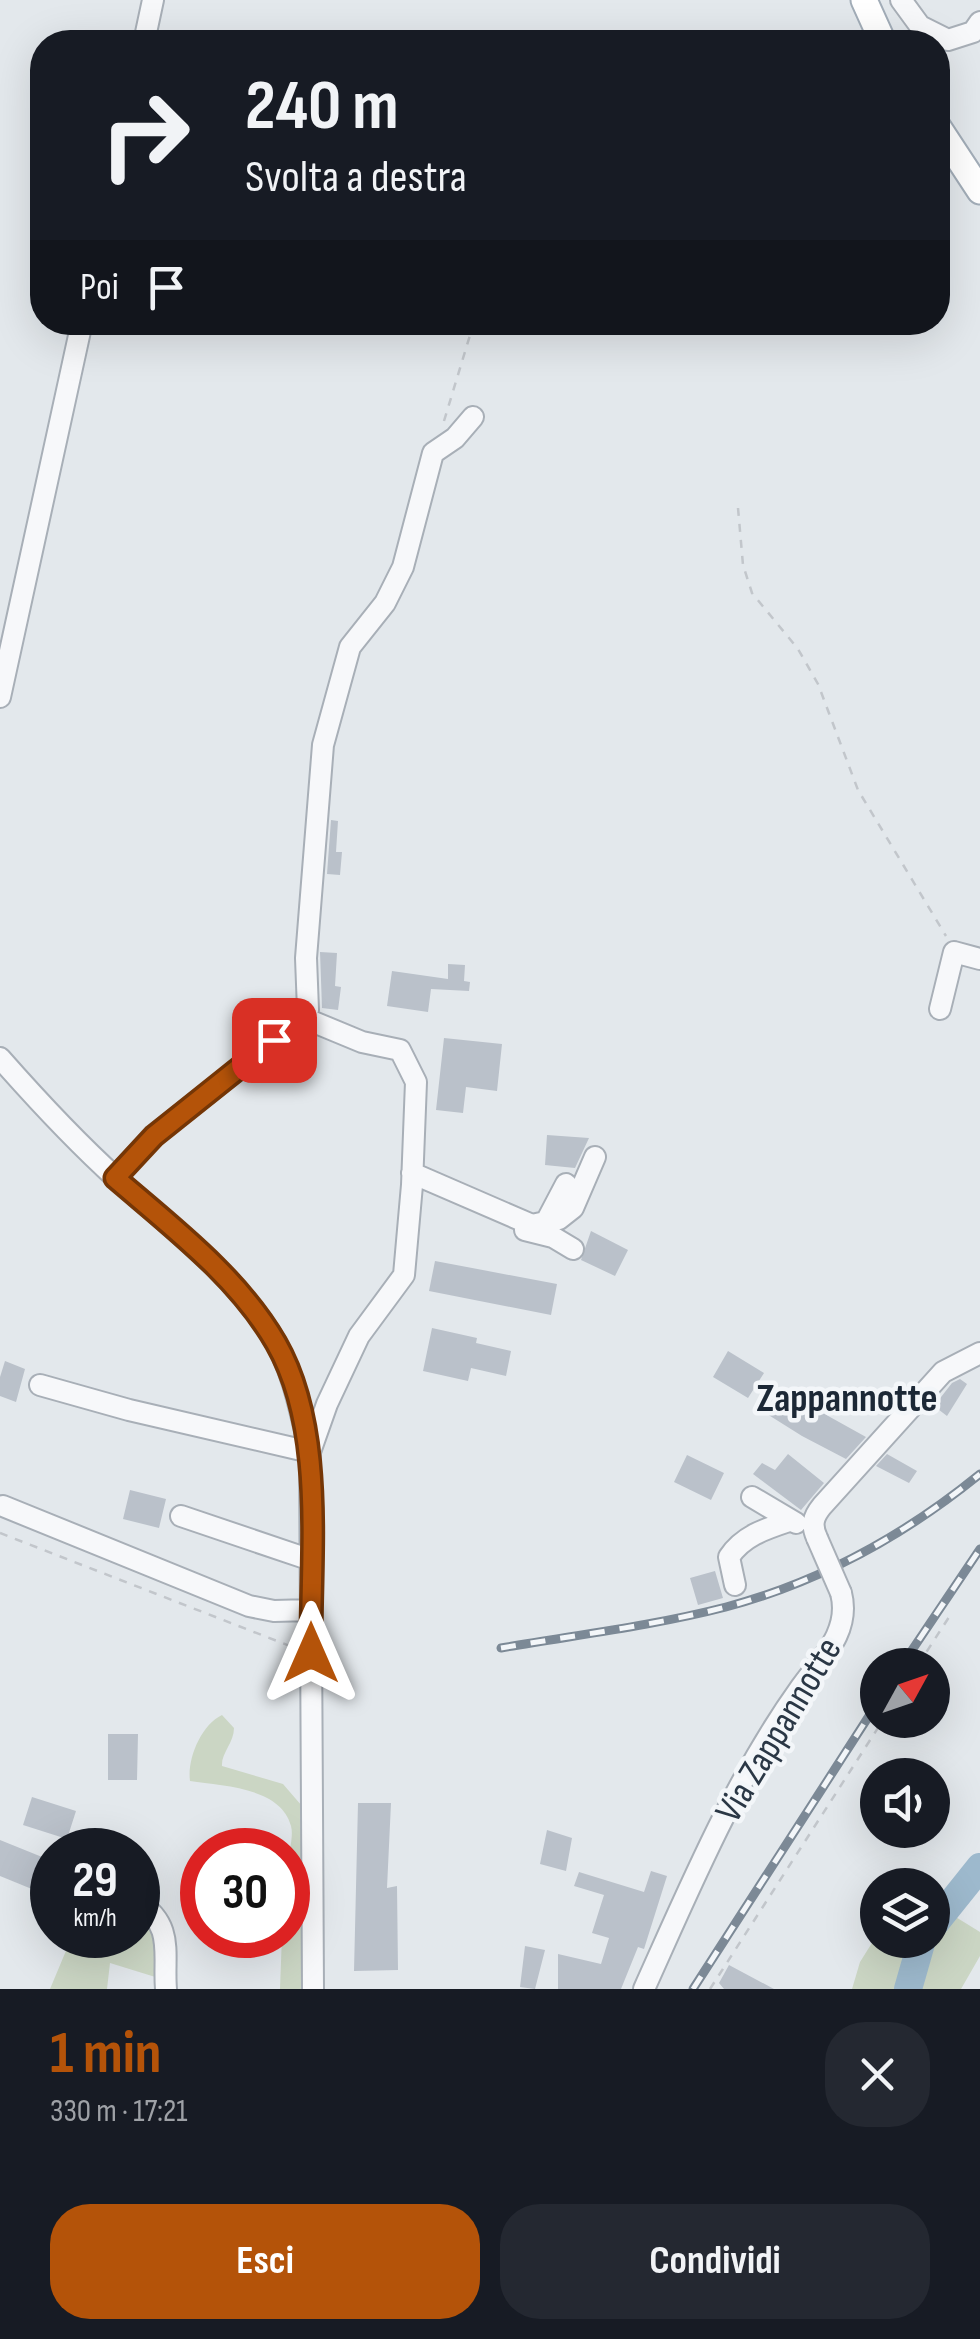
<!DOCTYPE html>
<html lang="it">
<meta charset="utf-8">
<style>
:root{--surface:#171b24;--page:#242831;--text:#f1f3f6;--muted:#9ea1a6;--accent:#b45309}
body{margin:0;font-family:"Sofia Sans Condensed",sans-serif;background:var(--page);color:var(--text);height:100vh;display:flex;flex-direction:column;font-size:38px;white-space:nowrap}
*{box-sizing:border-box;margin:0}
p{font-size:32px;color:var(--muted)}
.icon{flex:none;width:55px;height:55px;fill:none;stroke:currentColor;stroke-width:2;stroke-linecap:round;stroke-linejoin:round}
.map{position:relative;height:1989px;overflow:hidden}
.sheet{display:flex;flex-direction:column;background:var(--surface);flex:1}
.sheet>*{flex:none}
.guide{position:absolute;left:30px;top:30px;width:920px;height:305px;border-radius:40px;box-shadow:0 10px 40px #0002;background:#171b24;color:var(--text);overflow:hidden}
.needle{width:65px;rotate:50deg}
.buttons{position:absolute;left:860px;top:1648px;display:grid;gap:20px}
.buttons a{display:grid;place-items:center;width:90px;height:90px;border-radius:50%;background:var(--surface);box-shadow:0 10px 40px #0002;font-size:50px}
.speed{position:absolute;left:30px;top:1828px;display:flex;gap:20px;font-size:50px;font-weight:700;text-align:center}
.speed>*{display:grid;place-content:center;width:130px;height:130px;border-radius:50%;background:var(--surface);box-shadow:0 10px 40px #0002;line-height:1}
.speed small{font-size:25px;font-weight:400}
.speed .limit{border:15px solid #d22;background:#fff;color:#111}
.pin{position:absolute;display:grid;place-items:center;width:85px;height:85px;color:#fff;margin:-42px;border-radius:20px;box-shadow:0 5px 15px #0006}
.me{position:absolute;width:110px;margin:-55px;rotate:0deg;stroke-linejoin:round;filter:drop-shadow(0 0 8px #0008)}
.turn{display:flex;align-items:center;gap:35px;height:210px;padding:0 50px;font-size:45px}
.turn .icon{width:130px;height:130px;stroke-width:2.5}
.turn b{display:block;font-size:70px;line-height:85px}
.then{display:flex;align-items:center;height:95px;padding:0 50px;background:#0003;gap:20px;font-size:38px}
.round{display:grid;place-items:center;flex:none;width:105px;height:105px;border-radius:40px;background:var(--page)}
.summary{display:flex;align-items:center;justify-content:space-between;height:170px;padding:0 50px}
h1{font-size:60px;font-weight:700;line-height:75px;color:var(--accent)}
.button{display:flex;gap:20px;margin-top:auto;padding:20px 50px}
.button a{flex:1;height:115px;border-radius:40px;background:var(--accent);color:#fff;font-size:40px;font-weight:700;line-height:115px;text-align:center}
.button a+a{background:var(--page);color:var(--text)}
.map>svg:first-child{display:block}
.green{fill:#cbd6c4}
.lines{fill:none;stroke-linecap:round;stroke-linejoin:round}
.river{stroke:#9db9cd;stroke-width:28}
.building{fill:#bac1ca}
.minor-casing{stroke:#a8afb7;stroke-width:24}
.major-casing{stroke:#a2adb8;stroke-width:29}
.path{stroke:#c2c6cb;stroke-width:2.5;stroke-dasharray:8 8;stroke-linecap:butt}
.minor{stroke:#f7f8fa;stroke-width:20}
.major{stroke:#fff;stroke-width:25}
.rail-casing{stroke:#7c8996;stroke-width:9}
.rail{stroke:#f3f6f9;stroke-width:5;stroke-dasharray:15;stroke-linecap:butt}
.minor-bridge-casing{stroke:#a8afb7;stroke-width:24;stroke-linecap:butt}
.minor-bridge{stroke:#f7f8fa;stroke-width:20}
.route-casing{stroke:#753606;stroke-width:25}
.route{stroke:#b45309;stroke-width:18}
.labels{text-anchor:middle;dominant-baseline:central;stroke-width:9;stroke-linejoin:round;paint-order:stroke}
.street-label{font-size:38px;fill:#2a3745;stroke:#f3f6f9}
.neighbourhood-label{font-size:40px;font-weight:bold;fill:#1c2836;stroke:#f3f6f9}
</style>
<div class="map">
<svg width="980" height="1989" viewBox="0 0 980 1989">
<rect width="100%" height="100%" fill="#e3e8ec"/>
<path class="green" d="M222,1715L234,1728C234,1743 221,1753 222,1766L283,1784L308,1813V1989H280L282,1935H288C288,1912 287,1888 288,1865C288,1853 294,1837 291,1826C281,1787 222,1786 190,1781C187,1759 201,1725 222,1715Z
M933,1903L980,1932V1956L961,1989H852L860,1962L877,1935L878,1940H932Z
M138,1907L158,1930L165,1980L110,1963L107,1989H50L68,1946L53,1935H138Z"/>
<g class="lines">
<path class="river" d="M932,1927L980,1867
M908,1989L922,1940"/>
</g>
<path class="building" d="M331,820L338,821L336,852H342L340,875L327,874Z
M320,952L337,953L335,986L341,987L338,1010L322,1008Z
M448,964L465,965L464,981L470,982L469,991L431,989L428,1012L387,1006L392,971L448,979Z
M444,1038L502,1044L497,1091L466,1087L463,1113L436,1110Z
M547,1135L589,1138L575,1168L545,1165Z
M591,1231L628,1250L615,1276L581,1260Z
M435,1261L557,1284L551,1315L429,1291Z
M432,1328L477,1338L476,1343L511,1351L506,1376L471,1368L468,1381L423,1371Z
M728,1351L764,1373L748,1398L713,1377Z
M5,1361L25,1369L16,1402L0,1396V1377Z
M960,1379L967,1384L947,1416L934,1406L952,1383Z
M782,1389L830,1417L866,1437L846,1459L802,1436L767,1414Z
M788,1454L824,1483L801,1510L753,1474L762,1463L775,1470Z
M887,1454L917,1471L909,1483L876,1466Z
M687,1455L724,1473L711,1500L674,1482Z
M130,1490L166,1499L159,1528L123,1519Z
M715,1571L723,1598L698,1605L690,1578Z
M108,1734H138L137,1780H108Z
M32,1797L76,1811L67,1839L23,1825Z
M358,1803H391L387,1888L397,1886L398,1970L354,1971Z
M547,1830L572,1838L566,1871L540,1864Z
M0,1840L52,1861V1874L44,1894L0,1876Z
M651,1871L667,1876L644,1949L638,1947L621,1989H558V1954L601,1964L609,1938L592,1933L604,1895L574,1886L579,1872L644,1892Z
M525,1946L545,1950L535,1989L520,1987Z
M729,1965L774,1989H724L719,1983Z"/>
<g class="lines">
<g class="minor-casing">
<path id="minor" d="M901,0L920,26L948,40L973,32L980,22
M144,42L153,0
M0,697L82,322
M940,1009L954,952L980,959
M0,1058C37,1100 75,1141 117,1179C172,1229 238,1277 276,1343C294,1375 301,1416 310,1452L313,1989
M412,1173L532,1225L559,1219L573,1208L595,1157
M115,1178L153,1136L304,1018L308,1010L306,958L323,745L350,647L385,603L403,567L433,453L455,438L473,417
M546,1222L566,1184
M525,1230L553,1237L573,1249
M40,1385L129,1410L310,1452L327,1404L359,1336L404,1275L412,1185L416,1082L400,1050L362,1042L304,1018
M752,1497L796,1523
M3,1506L249,1606L274,1611L311,1610
M181,1516L311,1560
M817,1538C811,1525 813,1517 822,1506L943,1372L980,1353
M735,1585L729,1557C743,1536 765,1529 789,1521
M138,1902C175,1926 163,1954 166,1989
M644,1989C690,1887 735,1779 801,1687C822,1658 851,1631 841,1593"/>
</g>
<g class="major-casing">
<path id="major" d="M864,0L883,42
M938,127L980,191"/>
</g>
<path class="path" d="M444,421L474,322
M738,508L743,565L752,593L798,649L818,684L858,790L946,936
M0,1533L295,1648
M918,1665L951,1614
M710,1989L883,1720"/>
<use href="#minor" class="minor"/>
<use href="#major" class="major"/>
<g class="rail-casing">
<path id="rail" d="M501,1648C576,1635 652,1626 726,1607C820,1582 905,1535 980,1474
M902,1665L980,1549
M693,1989L878,1702"/>
</g>
<use href="#rail" class="rail"/>
<g class="minor-bridge-casing">
<path id="minor-bridge" d="M817,1538L841,1593"/>
</g>
<use href="#minor-bridge" class="minor-bridge"/>
</g>
<g class="lines">
<g class="route-casing">
<path id="route" d="M274,1040L154,1136L115,1178C172,1227 238,1277 276,1343C326,1430 310,1556 311,1653"/>
</g>
<use href="#route" class="route"/>
</g>
<g class="labels">
<g class="street-label">
<text transform="translate(779 1730) rotate(-59)">Via Zappannotte</text>
</g>
<g class="neighbourhood-label">
<text x="847" y="1399">Zappannotte</text>
</g>
</g>
</svg>
<div class="buttons">
<a><svg class="needle" viewBox="-14 -14 28 28"><path d="M0-13l5 13h-10z" fill="#e53935"/><path d="M0 13l5-13h-10z" fill="#9ea1a6"/></svg></a>
<a><svg class="icon" aria-label="sound" viewBox="0 0 24 24"><path d="M4 9h4l5-4v14l-5-4H4zM17 9q2 3 0 6"/></svg></a>
<a><svg class="icon" aria-label="layers" viewBox="0 0 24 24"><path d="M12 4l9 5-9 5-9-5zM3 14l9 5 9-5"/></svg></a>
</div>
<div class="speed"><div>29<small>km/h</small></div><div class="limit">30</div></div>
<div class="pin" style="left:274px;top:1040px;background:#d93025"><svg class="icon" aria-label="arrive" viewBox="0 0 24 24"><path d="M6 21V4h12l-3 4 3 4H6"/></svg></div>
<svg class="me" style="left:311px;top:1653px" viewBox="-20 -20 40 40"><path d="M0-17L14 15 0 8-14 15z" fill="#b45309" stroke="#fff" stroke-width="4"/></svg>
<div class="guide">
<div class="turn"><svg class="icon" aria-label="right" viewBox="0 0 24 24"><path d="M7 20v-9h11M14 6l5 5-5 5"/></svg><div><b>240 m</b>Svolta a destra</div></div>
<div class="then">Poi<svg class="icon" aria-label="arrive" viewBox="0 0 24 24"><path d="M6 21V4h12l-3 4 3 4H6"/></svg></div>
</div>
</div>
<section class="sheet">
<div class="summary"><div><h1>1 min</h1><p>330 m · 17:21</p></div><a class="round"><svg class="icon" aria-label="close" viewBox="0 0 24 24"><path d="M6 6l12 12M18 6L6 18"/></svg></a></div>
<div class="button"><a>Esci</a><a>Condividi</a></div>
</section>
